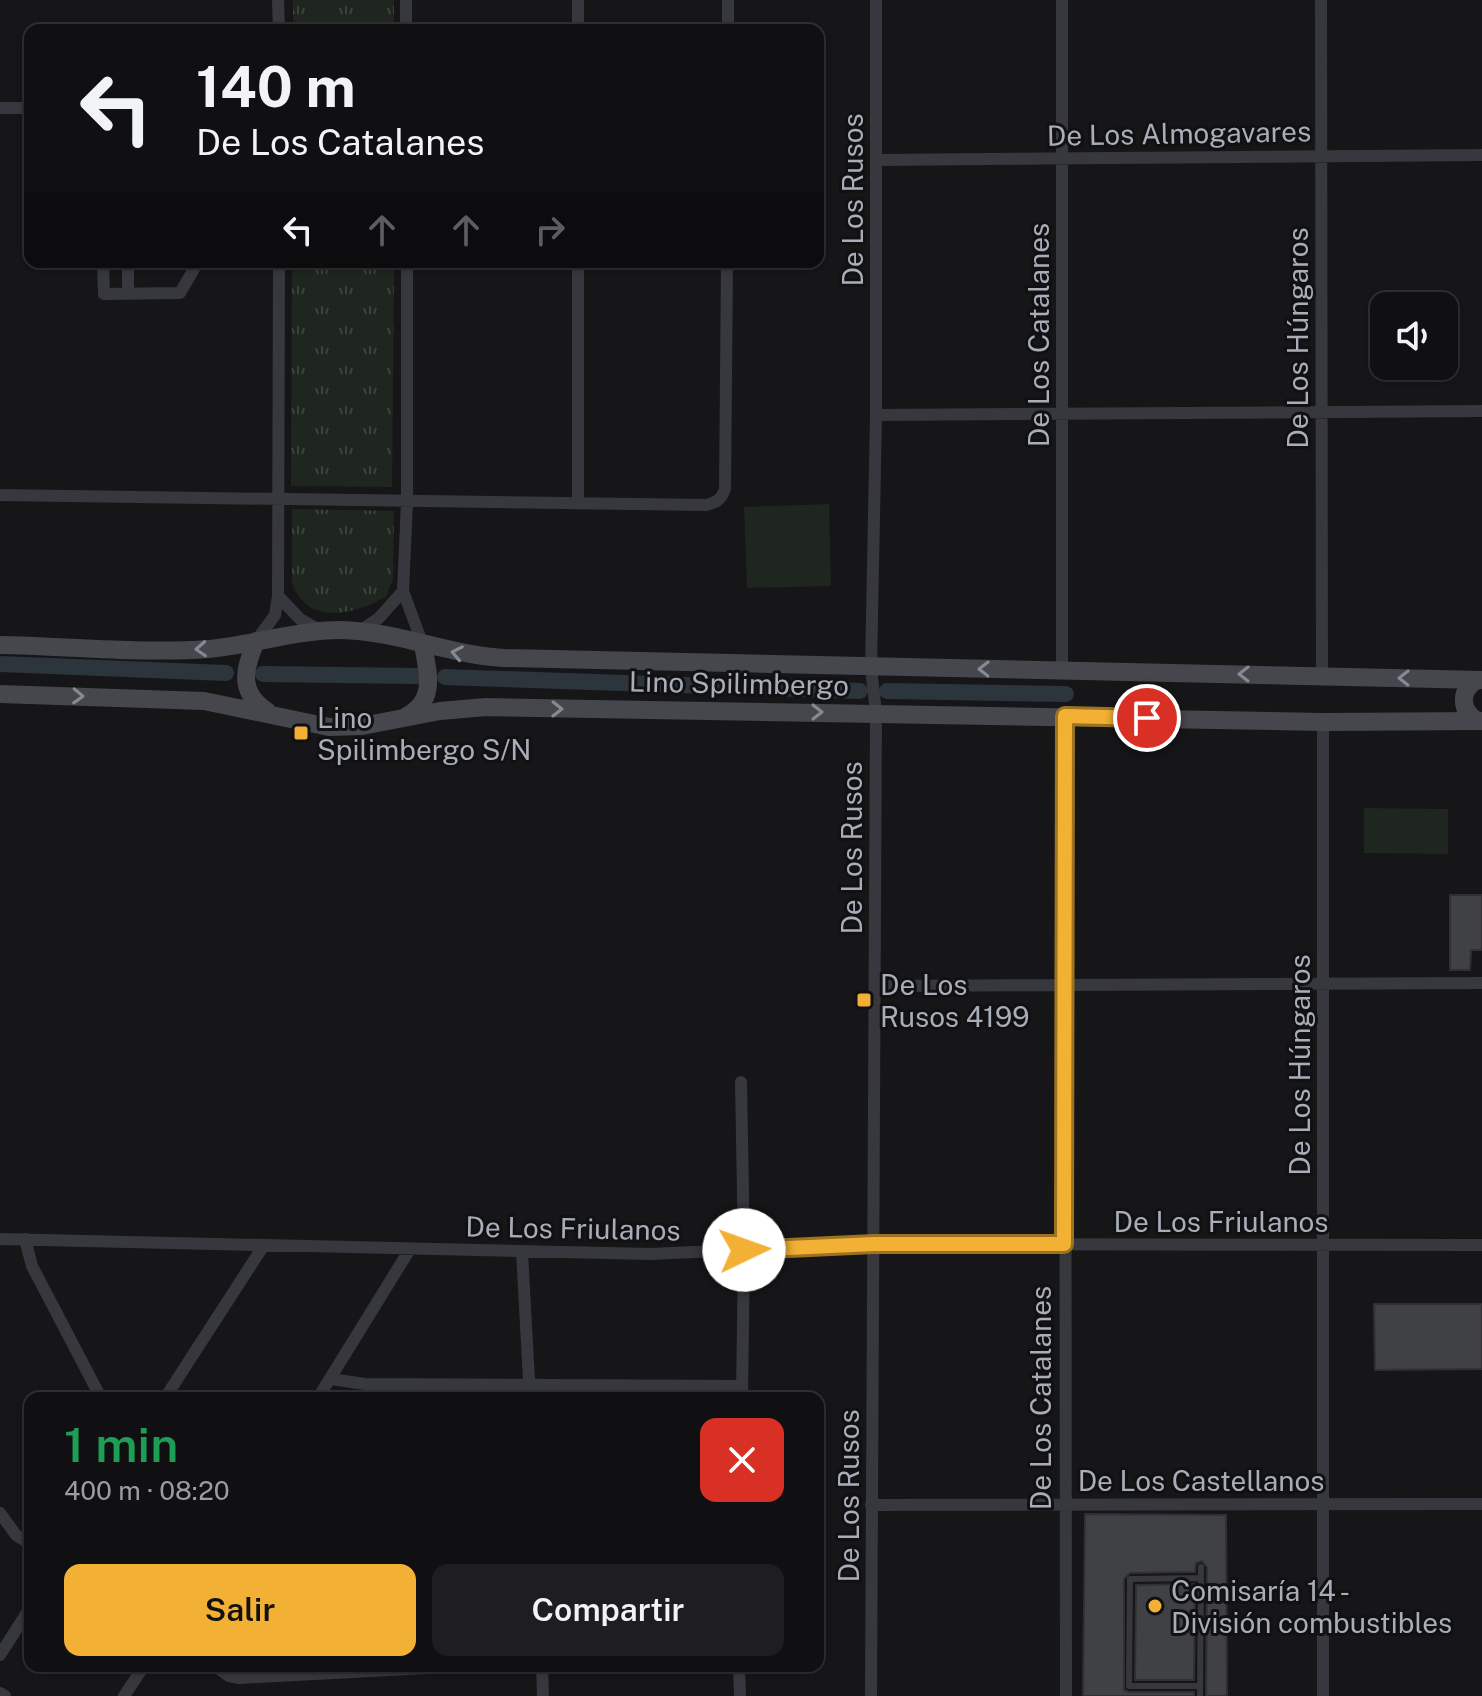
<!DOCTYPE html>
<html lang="es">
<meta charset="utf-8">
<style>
:root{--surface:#101012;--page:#1e1e20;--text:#f1f3f6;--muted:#9c9d9f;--line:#303032;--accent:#f2b134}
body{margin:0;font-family:"Public Sans",sans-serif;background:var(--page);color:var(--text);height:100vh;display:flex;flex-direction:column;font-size:30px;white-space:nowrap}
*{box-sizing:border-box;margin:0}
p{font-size:26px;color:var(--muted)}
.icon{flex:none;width:44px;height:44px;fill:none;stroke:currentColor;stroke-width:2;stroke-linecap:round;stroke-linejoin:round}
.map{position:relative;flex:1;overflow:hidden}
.sheet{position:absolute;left:24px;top:1392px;width:800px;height:280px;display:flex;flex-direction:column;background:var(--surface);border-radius:16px;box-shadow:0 2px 6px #0004,0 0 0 2px var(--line)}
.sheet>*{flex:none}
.banner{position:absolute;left:24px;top:24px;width:800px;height:244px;border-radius:16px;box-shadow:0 2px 6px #0004,0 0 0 2px var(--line);background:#101012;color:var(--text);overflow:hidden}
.buttons{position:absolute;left:1370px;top:292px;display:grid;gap:16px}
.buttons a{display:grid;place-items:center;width:88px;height:88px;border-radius:16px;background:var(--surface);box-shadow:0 2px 6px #0004,0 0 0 2px var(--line);font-size:40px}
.pin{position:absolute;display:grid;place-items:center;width:68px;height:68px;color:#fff;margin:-34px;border:4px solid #fff;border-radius:50%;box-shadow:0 2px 8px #0007}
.me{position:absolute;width:88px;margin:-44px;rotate:87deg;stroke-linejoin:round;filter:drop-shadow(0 0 6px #0008)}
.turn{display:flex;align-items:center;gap:28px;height:168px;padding:0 40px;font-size:36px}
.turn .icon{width:104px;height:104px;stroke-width:2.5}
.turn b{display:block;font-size:56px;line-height:68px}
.lanes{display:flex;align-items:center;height:76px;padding:0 40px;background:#0003;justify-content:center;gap:40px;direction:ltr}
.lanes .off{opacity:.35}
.round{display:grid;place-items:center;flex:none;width:84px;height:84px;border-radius:16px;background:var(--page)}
.head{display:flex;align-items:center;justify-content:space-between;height:136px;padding:0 40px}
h1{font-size:48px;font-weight:600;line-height:60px;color:#1e9e55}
.primary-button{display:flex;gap:16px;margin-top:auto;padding:16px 40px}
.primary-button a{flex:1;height:92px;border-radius:16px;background:var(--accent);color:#111;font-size:32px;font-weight:600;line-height:92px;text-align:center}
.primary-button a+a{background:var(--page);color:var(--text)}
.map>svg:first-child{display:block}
.grass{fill:url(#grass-tufts)}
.pitch{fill:#1e261f}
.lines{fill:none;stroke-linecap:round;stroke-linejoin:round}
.canal{stroke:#2c353c;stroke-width:16}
.building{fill:#404145;stroke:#303034;stroke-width:2}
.lane{stroke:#37383d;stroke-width:6}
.street{stroke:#37383d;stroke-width:12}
.secondary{stroke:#45474d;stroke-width:18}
.oneway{stroke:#858993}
.route-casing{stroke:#9d7322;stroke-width:20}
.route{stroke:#f2b134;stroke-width:14}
.poi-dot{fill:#f2b134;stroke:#111113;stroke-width:3}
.labels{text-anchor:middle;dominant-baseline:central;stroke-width:6;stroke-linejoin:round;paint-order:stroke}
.street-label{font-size:28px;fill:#a8adb8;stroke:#111113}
.poi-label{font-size:28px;fill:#a8adb8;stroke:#111113;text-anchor:start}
</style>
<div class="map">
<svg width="1482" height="1696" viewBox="0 0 1482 1696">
<defs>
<pattern id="grass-tufts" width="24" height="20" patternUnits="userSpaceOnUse" patternTransform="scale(2)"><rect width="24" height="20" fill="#1e261f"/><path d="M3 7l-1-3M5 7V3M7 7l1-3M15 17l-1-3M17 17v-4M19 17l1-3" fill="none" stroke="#3c433d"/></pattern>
</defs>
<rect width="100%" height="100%" fill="#161618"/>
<path class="grass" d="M293,0H394V30H293Z
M292,262H394L392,487L291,486Z
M292,509L394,511L393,579L386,597C354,614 308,627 292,583Z"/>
<path class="pitch" d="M829,504L831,586L747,588L744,507Z
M1364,808L1448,809V854L1364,853Z"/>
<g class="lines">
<path class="canal" d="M0,664L226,673
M263,674L417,676
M445,677L860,691
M887,691L1066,694"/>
</g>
<path class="building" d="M1450,895H1482V950H1471L1470,970H1450Z
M1374,1304H1482V1369L1375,1370Z
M1085,1514L1226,1515L1227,1696H1206L1207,1567L1202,1561L1196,1563L1195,1572L1130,1573L1124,1579V1690L1129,1692H1194V1696H1083Z
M1195,1584L1194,1680H1135L1136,1585Z"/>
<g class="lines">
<path class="lane" d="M1200,1686H1129L1130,1579L1201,1578
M1200,1696L1201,1567"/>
<path class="street" d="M278,0L279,30
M406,0V30
M728,0V30
M1321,0L1322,676
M578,30V0
M0,108H30
M876,160L1482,155
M103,262L104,294L180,293L198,262
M128,294V262
M876,415L1482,411
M0,495L706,505C717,502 721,500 725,489L727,262
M578,504V262
M403,591L407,502V262
M278,596L279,262
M360,631L379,618L403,591L423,645
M256,641L275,615L278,596L300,619L321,631
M1062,670V0
M1065,716L1066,1696
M875,986L1482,983
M741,1082L744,1250L742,1398
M0,1239L650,1254L874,1244L1482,1245
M25,1239L32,1266L101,1398
M522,1252L530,1398
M331,1379L365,1384L742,1386
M165,1398L264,1245
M318,1398L410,1249
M871,1505L1482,1504
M0,1513L16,1535L30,1544
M0,1655L30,1608
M215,1666L229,1676L239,1678L465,1666
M542,1666L543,1696
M739,1666L740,1696
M0,1693L5,1696
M124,1696L144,1666
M871,1696L876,712L871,668L876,415V0
M1323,1696V722"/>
<path class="secondary" d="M256,641C244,669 238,692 267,711
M0,645C67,646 143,654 208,649C253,645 296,630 341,630C396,631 449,655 504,658L1482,680
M1477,680C1459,691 1460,710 1477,721
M0,694L204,701L329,727L362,726L440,711L486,707L1323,722L1482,721
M405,717C437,701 428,673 423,645"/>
</g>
<defs><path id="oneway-chevron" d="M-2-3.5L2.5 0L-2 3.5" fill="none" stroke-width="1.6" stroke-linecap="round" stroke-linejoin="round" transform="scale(2)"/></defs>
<g class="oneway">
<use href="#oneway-chevron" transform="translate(201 649) rotate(177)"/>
<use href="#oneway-chevron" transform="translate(457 653) rotate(-169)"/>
<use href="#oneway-chevron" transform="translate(984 669) rotate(-179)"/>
<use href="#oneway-chevron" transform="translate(1244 674) rotate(-179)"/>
<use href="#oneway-chevron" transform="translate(1404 678) rotate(-179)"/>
<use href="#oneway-chevron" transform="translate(78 696) rotate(2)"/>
<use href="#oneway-chevron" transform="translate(557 709) rotate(1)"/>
<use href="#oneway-chevron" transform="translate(817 712)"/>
</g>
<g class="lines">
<g class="route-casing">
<path id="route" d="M744,1250L874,1244H1064L1065,716L1147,718"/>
</g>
<use href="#route" class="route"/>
</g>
<g class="poi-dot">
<rect x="293" y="725" width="16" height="16" rx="4"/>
<rect x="856" y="992" width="16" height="16" rx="4"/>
<circle cx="1155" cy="1606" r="8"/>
</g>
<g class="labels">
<g class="street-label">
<text transform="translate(1179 133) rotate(-1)">De Los Almogavares</text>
<text transform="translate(852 200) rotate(-90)">De Los Rusos</text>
<text transform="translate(1038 335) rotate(-90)">De Los Catalanes</text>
<text transform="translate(1297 338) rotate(-90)">De Los Húngaros</text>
<text transform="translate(739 683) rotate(1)">Lino Spilimbergo</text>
<text transform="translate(851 848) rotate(-90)">De Los Rusos</text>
<text transform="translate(1299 1065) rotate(-90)">De Los Húngaros</text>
<text x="1221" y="1221">De Los Friulanos</text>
<text transform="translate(573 1228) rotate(1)">De Los Friulanos</text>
<text transform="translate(1040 1398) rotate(-90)">De Los Catalanes</text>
<text x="1201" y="1480">De Los Castellanos</text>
<text transform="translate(848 1496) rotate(-90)">De Los Rusos</text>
</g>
<g class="poi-label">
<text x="317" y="717">Lino<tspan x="317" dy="32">Spilimbergo S/N</tspan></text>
<text x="880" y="984">De Los<tspan x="880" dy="32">Rusos 4199</tspan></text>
<text x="1171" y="1590">Comisaría 14 -<tspan x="1171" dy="32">División combustibles</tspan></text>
</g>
</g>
</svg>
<div class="buttons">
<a><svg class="icon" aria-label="sound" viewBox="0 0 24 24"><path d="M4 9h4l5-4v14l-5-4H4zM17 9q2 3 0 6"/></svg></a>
</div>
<div class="pin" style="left:1147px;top:718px;background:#d93025"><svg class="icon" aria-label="arrive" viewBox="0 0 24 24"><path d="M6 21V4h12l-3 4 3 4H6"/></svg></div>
<svg class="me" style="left:744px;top:1250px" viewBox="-20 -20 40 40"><circle r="19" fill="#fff"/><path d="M0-13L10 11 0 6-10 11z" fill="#f2b134"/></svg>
<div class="banner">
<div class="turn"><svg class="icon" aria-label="left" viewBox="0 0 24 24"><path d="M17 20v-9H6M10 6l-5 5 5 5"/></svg><div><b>140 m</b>De Los Catalanes</div></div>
<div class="lanes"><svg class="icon" aria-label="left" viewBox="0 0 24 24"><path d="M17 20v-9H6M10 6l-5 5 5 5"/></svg><svg class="icon off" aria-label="ahead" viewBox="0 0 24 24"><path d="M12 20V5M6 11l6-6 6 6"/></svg><svg class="icon off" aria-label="ahead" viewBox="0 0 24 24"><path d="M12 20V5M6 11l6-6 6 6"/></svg><svg class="icon off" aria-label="right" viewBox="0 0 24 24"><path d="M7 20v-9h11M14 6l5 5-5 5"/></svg></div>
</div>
<section class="sheet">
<div class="head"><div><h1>1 min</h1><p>400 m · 08:20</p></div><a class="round" style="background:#d93025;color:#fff"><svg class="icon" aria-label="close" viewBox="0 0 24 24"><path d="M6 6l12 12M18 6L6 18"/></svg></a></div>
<div class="primary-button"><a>Salir</a><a>Compartir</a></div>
</section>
</div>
